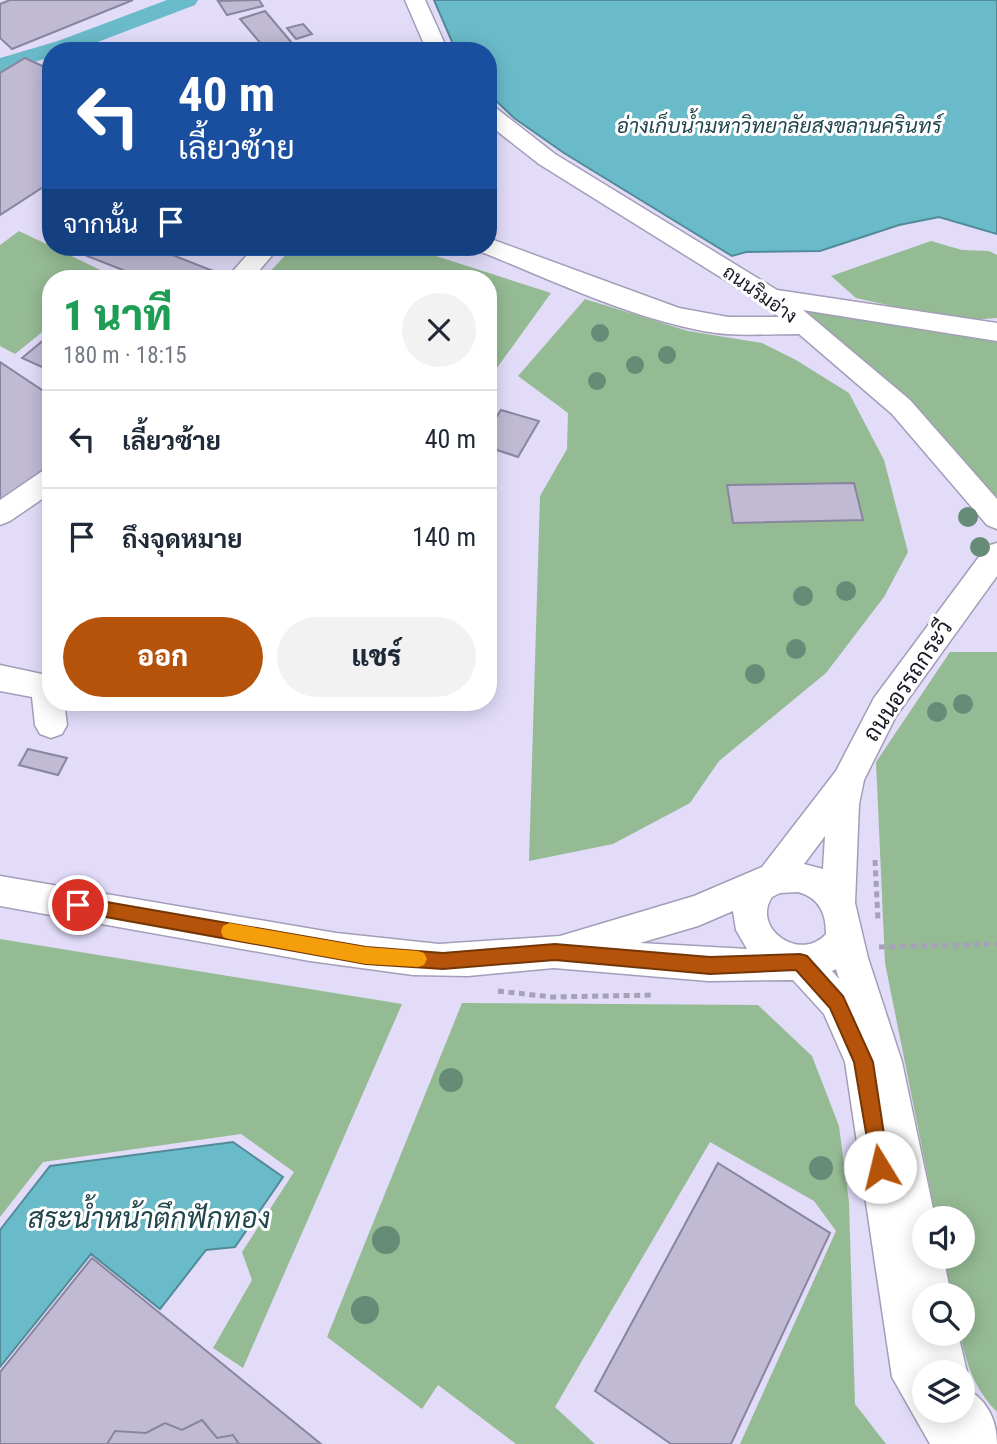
<!DOCTYPE html>
<html lang="th">
<meta charset="utf-8">
<style>
:root{--surface:#fff;--page:#f2f2f3;--text:#1f2937;--muted:#747a83;--line:#e0e1e3;--accent:#b45309}
body{margin:0;font-family:"Roboto Condensed",Sarabun,sans-serif;background:var(--page);color:var(--text);height:100vh;display:flex;flex-direction:column;font-size:26px;white-space:nowrap}
*{box-sizing:border-box;margin:0}
p{font-size:23px;color:var(--muted)}
.icon{flex:none;width:38px;height:38px;fill:none;stroke:currentColor;stroke-width:2;stroke-linecap:round;stroke-linejoin:round}
.map{position:relative;flex:1;overflow:hidden}
.panel{position:absolute;left:42px;top:270px;width:455px;height:441px;display:flex;flex-direction:column;background:var(--surface);border-radius:28px;box-shadow:0 4px 18px #0003}
.panel>*{flex:none}
.guide{position:absolute;left:42px;top:42px;width:455px;height:214px;border-radius:28px;box-shadow:0 4px 18px #0003;background:#1a4fa0;color:#fff;overflow:hidden}
.buttons{position:absolute;left:912px;top:1206px;display:grid;gap:14px}
.buttons a{display:grid;place-items:center;width:63px;height:63px;border-radius:50%;background:var(--surface);box-shadow:0 4px 18px #0003;font-size:35px}
.pin{position:absolute;display:grid;place-items:center;width:60px;height:60px;color:#fff;margin:-30px;border:4px solid #fff;border-radius:50%;box-shadow:0 2px 7px #0007}
.me{position:absolute;width:77px;margin:-38px;rotate:351deg;stroke-linejoin:round;filter:drop-shadow(0 0 5px #0008)}
.turn{display:flex;align-items:center;gap:24px;height:147px;padding:0 21px;font-size:32px}
.turn .icon{width:91px;height:91px;stroke-width:2.5}
.turn b{display:block;font-size:49px;line-height:60px}
.then{display:flex;align-items:center;height:66px;padding:0 21px;background:#0003;gap:14px;font-size:26px}
.round{display:grid;place-items:center;flex:none;width:74px;height:74px;border-radius:37px;background:var(--page)}
.summary{display:flex;align-items:center;justify-content:space-between;height:119px;padding:0 21px}
h1{font-size:42px;font-weight:800;line-height:52px;color:#1e9e55}
.primary-button{display:flex;gap:14px;margin-top:auto;padding:14px 21px}
.primary-button a{flex:1;height:80px;border-radius:42px;background:var(--accent);color:#fff;font-size:28px;font-weight:800;line-height:80px;text-align:center}
.primary-button a+a{background:var(--page);color:var(--text)}
ul{padding:0;list-style:none}
li{display:flex;align-items:center;gap:21px;height:98px;padding:0 21px;border-top:2px solid var(--line)}
li div{flex:1}
li b{display:block;font-size:26px}
li em{font-style:normal}
.map>svg:first-child{display:block}
.green{fill:#95bb94}
.water{fill:#6abbca;stroke:#528a98;stroke-width:2}
.lines{fill:none;stroke-linecap:round;stroke-linejoin:round}
.canal{fill:#6abbca;fill-rule:evenodd}
.building{fill:#c0bad5;stroke:#8a859f;stroke-width:2}
.minor-casing{stroke:#a39db8;stroke-width:3}
.path{stroke:#a6a1b8;stroke-width:5;stroke-dasharray:6 4.5;stroke-linecap:butt}
.minor{fill:#fff;fill-rule:evenodd}
.tree{fill:#668b76}
.route{fill:#b45309;stroke:#753606;stroke-width:2}
.slow{fill:#f59e0b}
.labels{text-anchor:middle;dominant-baseline:central;stroke-width:6;stroke-linejoin:round;paint-order:stroke}
.far-street-label{font-size:19px;fill:#1a1822;stroke:#fff}
.far-water-label{font-size:21px;font-style:italic;fill:#21474d;stroke:#fff}
.street-label{font-size:23px;fill:#1a1822;stroke:#fff}
.near-water-label{font-size:28px;font-style:italic;fill:#21474d;stroke:#fff}
</style>
<div class="map">
<svg width="997" height="1444" viewBox="0 0 997 1444">
<rect width="100%" height="100%" fill="#e2dcf9"/>
<path class="green" d="M19,231L113,276L51,278V325L15,354L0,346V245Z
M931,241L962,250L989,251L997,255V318L959,321L856,298L831,276Z
M293,247H408L551,293L489,379L488,278H264Z
M585,299L688,331L762,343L796,360L849,393L884,460L908,552L884,597L826,673L719,761L690,803L613,844L529,861L540,496L567,449L568,413L518,376Z
M802,307L997,341V497L864,363Z
M950,652H997V1412C975,1390 966,1363 960,1334H962V1295H952L944,1257L962,1256V1218H936L885,963L876,762Z
M0,939L402,1004L243,1368L213,1348L252,1280L242,1252L294,1172L241,1134L43,1162L0,1217Z
M462,1003L758,1005L812,1056L839,1126L849,1202L855,1404L886,1444H740L836,1231L814,1201L710,1142L555,1407L595,1444H516L438,1385L422,1409L327,1337Z"/>
<path class="water" d="M434,0H997V234L939,217L899,225L820,251L746,252L732,256L564,153L514,118L488,93V51H456Z
M233,1142L283,1177L235,1247L206,1250L160,1309L91,1254L0,1367V1230L50,1166Z"/>
<g class="lines">
<path class="canal" d="M167,0H198L195,5L74,51H51V57L0,72V58L58,41Z"/>
</g>
<path class="building" d="M10,0H133L12,49L0,38V4Z
M259,0L263,6L227,15L218,1Z
M265,11L292,43L262,45L240,19Z
M303,24L312,34L296,39L287,28Z
M25,58L51,70V182L0,215V73Z
M76,247H152L221,274L216,278H143L72,250Z
M51,334V371L22,358Z
M0,362L51,396V464L0,501Z
M501,410L539,421L518,457L488,447V430Z
M854,483L863,520L733,523L727,485Z
M28,749L67,758L58,775L19,765Z
M718,1163L830,1233L731,1444H671L595,1391Z
M92,1258L321,1444H0V1372Z
M202,1420L217,1438L233,1435L239,1444H107L115,1431L146,1433L165,1423L182,1430Z"/>
<g class="lines">
<g class="minor-casing">
<path id="minor" d="M405,0H425L448,51H427Z
M488,106L496,108L555,154L777,290L997,323V341L803,310L910,400L997,499V529L987,525L892,414L799,334C767,334 734,337 703,331C625,316 552,280 479,251L476,247H488V238L679,308L728,317H779L762,303L539,164L488,124Z
M254,247H279L253,278H227Z
M51,469V493L10,521L0,525V500L41,472Z
M997,543V576L896,716L864,780L859,804L855,903L868,958L902,1062L935,1218H924V1256H943L951,1295H924V1334H958L967,1372L962,1382V1372H924V1410H962V1387C986,1397 997,1419 997,1444H930L892,1377L845,1062L824,1014L793,980L708,981L554,968L468,976L413,975L310,961L0,906V876L336,933L439,944L560,936L694,896L762,867L836,771L874,698L987,546ZM825,836L823,869L804,864ZM798,892C820,898 826,914 826,934C800,963 751,928 772,897L780,893ZM733,911L736,930L747,949L640,943L698,926ZM836,969L839,979L832,971Z
M0,665L51,676V702H64L67,725L62,734L51,738L40,734L35,725L32,697L0,691Z"/>
</g>
<path class="path" d="M875,860L878,921
M879,947L997,944
M498,991L552,997L654,995"/>
<use href="#minor" class="minor"/>
</g>
<g class="tree">
<circle cx="600" cy="333" r="9"/>
<circle cx="667" cy="355" r="9"/>
<circle cx="635" cy="365" r="9"/>
<circle cx="597" cy="381" r="9"/>
<circle cx="968" cy="517" r="10"/>
<circle cx="980" cy="547" r="10"/>
<circle cx="846" cy="591" r="10"/>
<circle cx="803" cy="596" r="10"/>
<circle cx="796" cy="649" r="10"/>
<circle cx="755" cy="674" r="10"/>
<circle cx="963" cy="704" r="10"/>
<circle cx="937" cy="712" r="10"/>
<circle cx="451" cy="1080" r="12"/>
<circle cx="821" cy="1168" r="12"/>
<circle cx="386" cy="1240" r="14"/>
<circle cx="365" cy="1310" r="14"/>
</g>
<path class="route" d="M78,897L366,947L443,953L555,944L710,957L800,954L807,956L843,996L873,1062L889,1167L887,1174L880,1176L873,1174L854,1062L830,1008L796,970L710,974L555,960L443,969L366,964L78,912L72,910L70,905L72,899Z"/>
<path class="slow" d="M229,923L366,947L418,951L424,953L427,959L424,965L418,967L366,964L229,939L223,937L221,931L223,926Z"/>
<g class="labels">
<g class="far-street-label">
<text transform="translate(760 294) rotate(35)">ถนนริมอ่าง</text>
</g>
<g class="far-water-label">
<text x="779" y="126">อ่างเก็บน้ำมหาวิทยาลัยสงขลานครินทร์</text>
</g>
<g class="street-label">
<text transform="translate(908 681) rotate(-56)">ถนนอรรถกระวี</text>
</g>
<g class="near-water-label">
<text x="149" y="1218">สระน้ำหน้าตึกฟักทอง</text>
</g>
</g>
</svg>
<div class="buttons">
<a><svg class="icon" aria-label="sound" viewBox="0 0 24 24"><path d="M4 9h4l5-4v14l-5-4H4zM17 9q2 3 0 6"/></svg></a>
<a><svg class="icon" aria-label="search" viewBox="0 0 24 24"><circle cx="10" cy="10" r="6"/><path d="M15 15l6 6"/></svg></a>
<a><svg class="icon" aria-label="layers" viewBox="0 0 24 24"><path d="M12 4l9 5-9 5-9-5zM3 14l9 5 9-5"/></svg></a>
</div>
<div class="pin" style="left:78px;top:905px;background:#d93025"><svg class="icon" aria-label="arrive" viewBox="0 0 24 24"><path d="M6 21V4h12l-3 4 3 4H6"/></svg></div>
<svg class="me" style="left:880px;top:1167px" viewBox="-20 -20 40 40"><circle r="19" fill="#fff"/><path d="M0-13L10 11 0 6-10 11z" fill="#b45309"/></svg>
<div class="guide">
<div class="turn"><svg class="icon" aria-label="left" viewBox="0 0 24 24"><path d="M17 20v-9H6M10 6l-5 5 5 5"/></svg><div><b>40 m</b>เลี้ยวซ้าย</div></div>
<div class="then">จากนั้น<svg class="icon" aria-label="arrive" viewBox="0 0 24 24"><path d="M6 21V4h12l-3 4 3 4H6"/></svg></div>
</div>
<section class="panel">
<div class="summary"><div><h1>1 นาที</h1><p>180 m · 18:15</p></div><a class="round"><svg class="icon" aria-label="close" viewBox="0 0 24 24"><path d="M6 6l12 12M18 6L6 18"/></svg></a></div>
<ul>
<li><svg class="icon" aria-label="left" viewBox="0 0 24 24"><path d="M17 20v-9H6M10 6l-5 5 5 5"/></svg><div><b>เลี้ยวซ้าย</b></div><em>40 m</em></li>
<li><svg class="icon" aria-label="arrive" viewBox="0 0 24 24"><path d="M6 21V4h12l-3 4 3 4H6"/></svg><div><b>ถึงจุดหมาย</b></div><em>140 m</em></li>
</ul>
<div class="primary-button"><a>ออก</a><a>แชร์</a></div>
</section>
</div>
